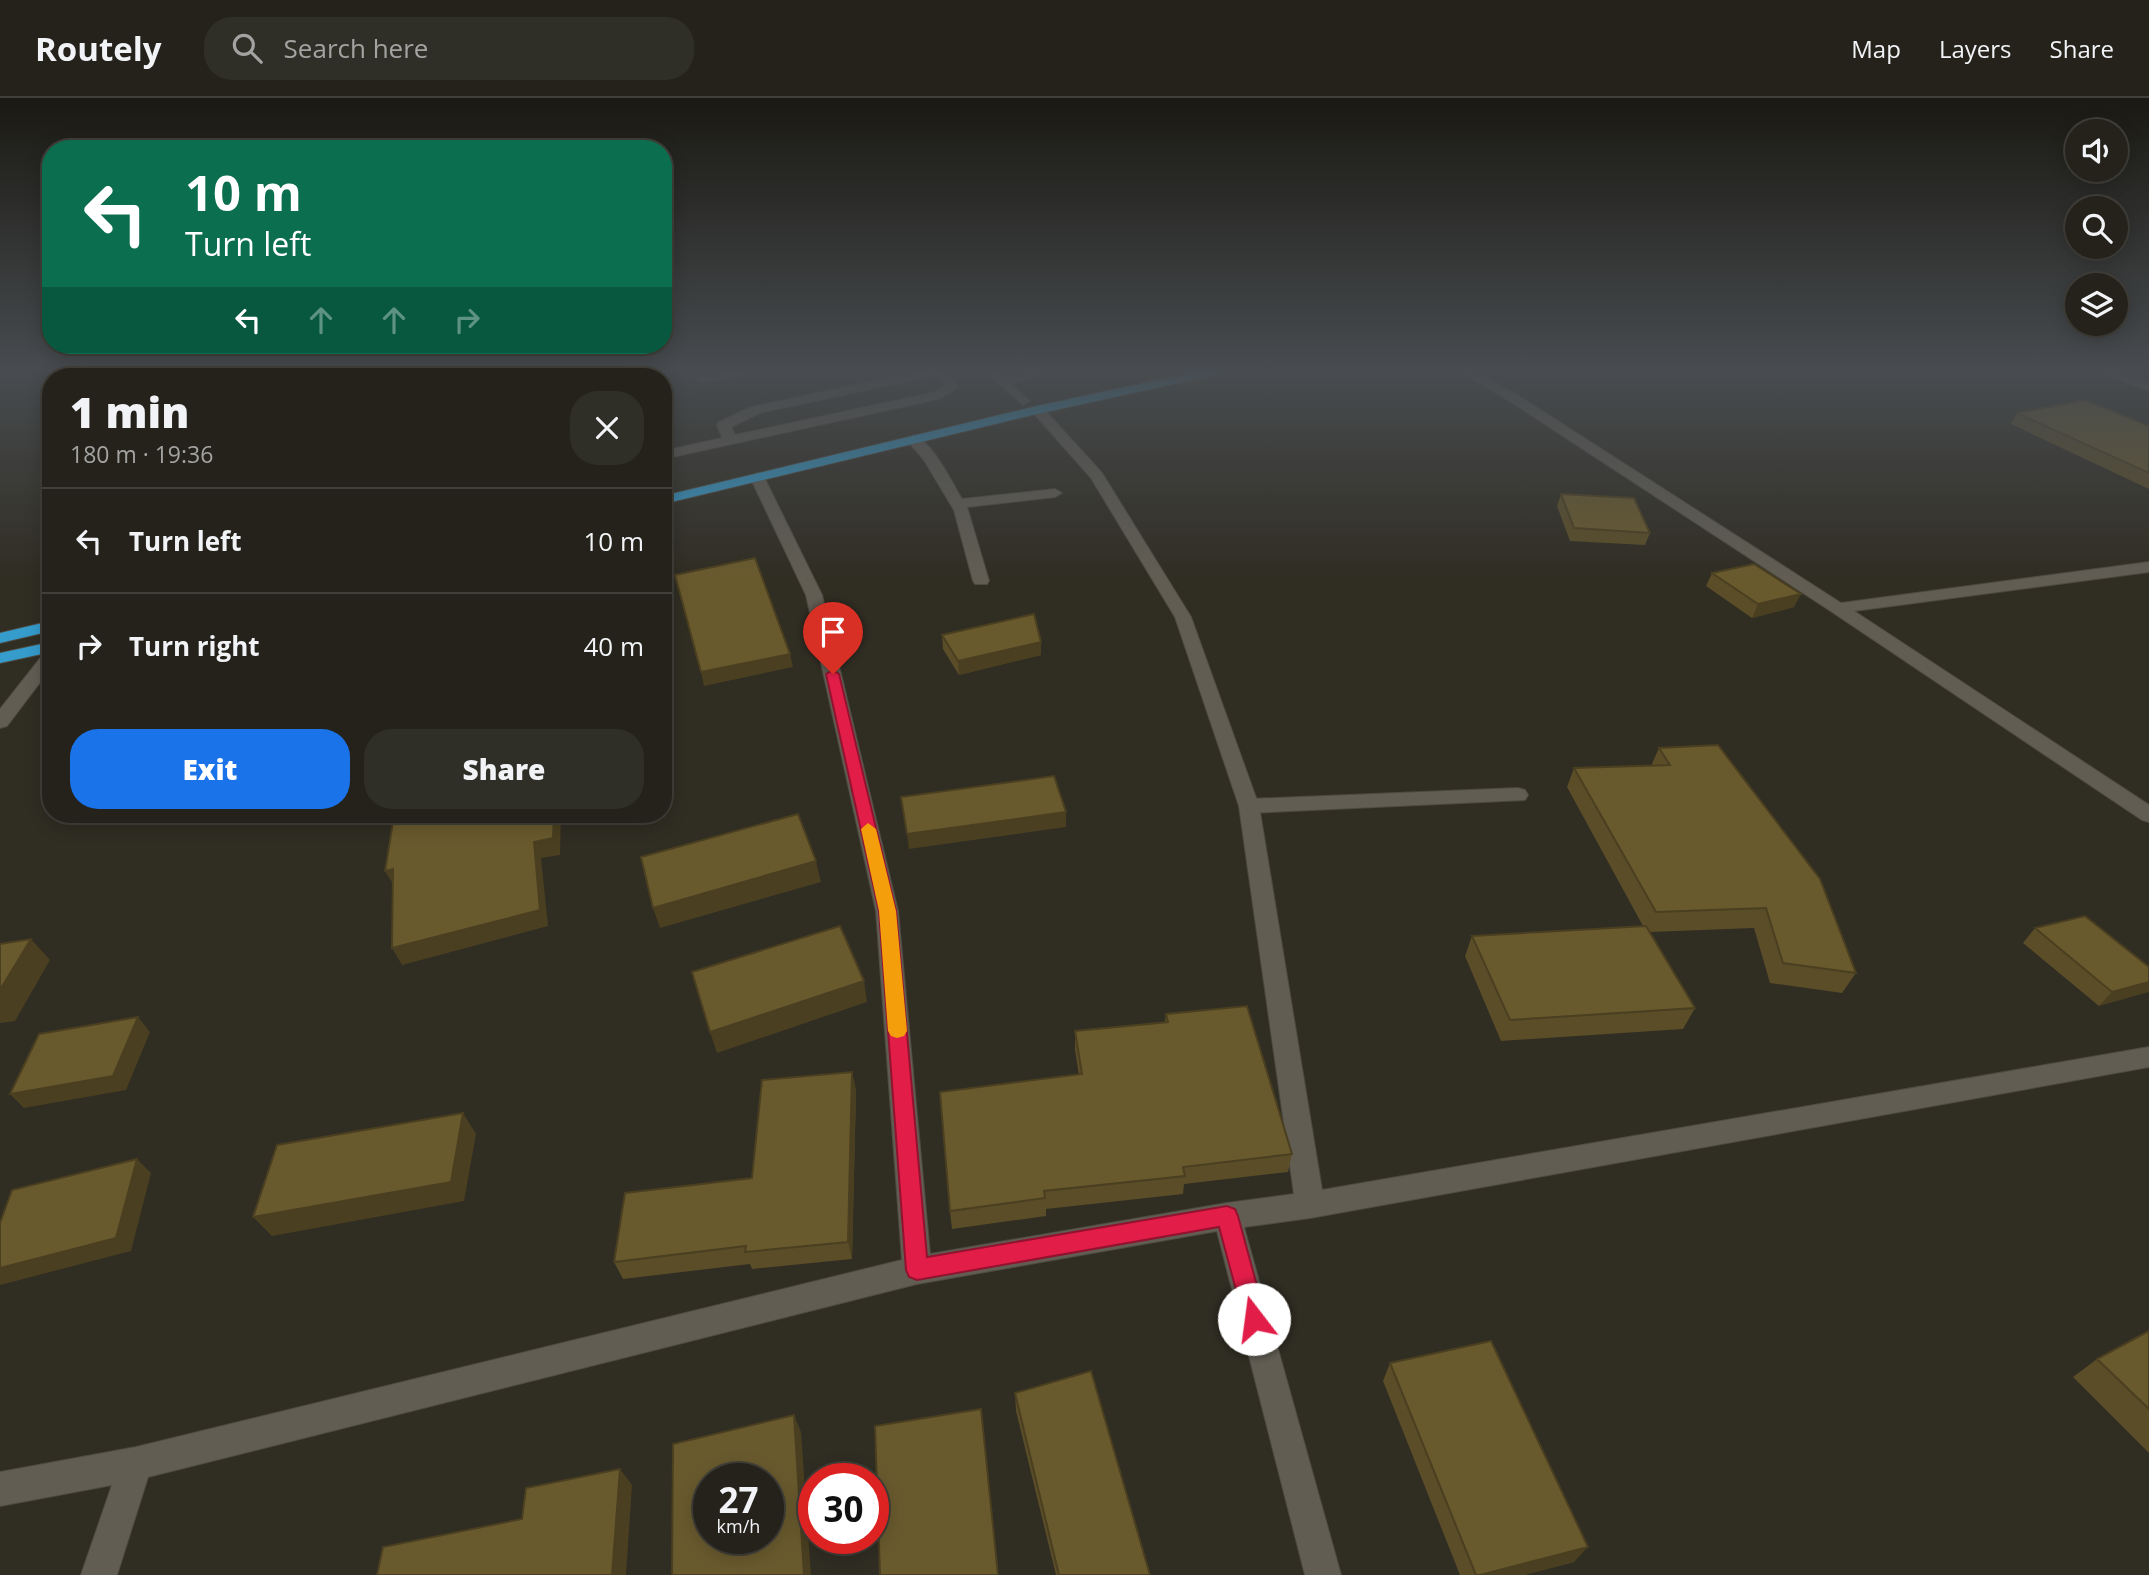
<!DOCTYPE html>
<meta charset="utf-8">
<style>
:root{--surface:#24221a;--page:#302f27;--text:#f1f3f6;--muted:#a3a4a2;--line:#413f39;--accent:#1a73e8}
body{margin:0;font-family:"Open Sans",sans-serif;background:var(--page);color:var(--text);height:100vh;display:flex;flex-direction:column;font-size:26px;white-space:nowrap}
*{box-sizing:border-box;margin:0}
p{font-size:23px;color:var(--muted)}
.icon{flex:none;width:38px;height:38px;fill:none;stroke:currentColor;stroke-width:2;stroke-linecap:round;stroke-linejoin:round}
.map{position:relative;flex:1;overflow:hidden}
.side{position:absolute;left:42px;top:270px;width:630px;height:455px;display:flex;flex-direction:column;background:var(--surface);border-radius:28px;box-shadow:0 4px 18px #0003,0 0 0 2px var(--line)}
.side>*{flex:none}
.top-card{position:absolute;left:42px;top:42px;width:630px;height:214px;border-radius:28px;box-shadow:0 4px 18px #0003,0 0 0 2px var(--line);background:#0b6e4f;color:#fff;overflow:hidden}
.fabs{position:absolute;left:2065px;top:21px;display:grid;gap:14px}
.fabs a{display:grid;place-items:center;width:63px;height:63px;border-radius:50%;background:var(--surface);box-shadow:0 4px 18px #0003,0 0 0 2px var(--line);font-size:35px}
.speed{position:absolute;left:693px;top:1365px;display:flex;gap:14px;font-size:35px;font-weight:700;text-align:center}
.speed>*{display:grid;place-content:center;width:91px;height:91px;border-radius:50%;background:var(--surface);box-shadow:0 4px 18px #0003,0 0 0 2px var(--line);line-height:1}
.speed small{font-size:18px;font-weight:400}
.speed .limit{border:10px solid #d22;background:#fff;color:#111}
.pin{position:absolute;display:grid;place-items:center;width:60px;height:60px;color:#fff;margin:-72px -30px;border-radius:50% 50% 50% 0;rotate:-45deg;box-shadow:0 0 7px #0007}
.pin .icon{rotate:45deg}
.me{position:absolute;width:77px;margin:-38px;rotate:345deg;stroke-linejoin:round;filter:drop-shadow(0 0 5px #0008)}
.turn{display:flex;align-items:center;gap:24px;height:147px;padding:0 28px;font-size:32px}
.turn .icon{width:91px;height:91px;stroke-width:2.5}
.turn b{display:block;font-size:49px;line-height:60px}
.lanes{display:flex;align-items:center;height:66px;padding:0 28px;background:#0003;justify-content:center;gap:35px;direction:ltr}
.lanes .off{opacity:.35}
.round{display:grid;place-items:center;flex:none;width:74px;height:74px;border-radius:28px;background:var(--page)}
.head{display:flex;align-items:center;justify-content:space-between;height:119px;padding:0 28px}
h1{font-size:42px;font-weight:800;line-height:52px}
.button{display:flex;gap:14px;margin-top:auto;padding:14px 28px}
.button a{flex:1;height:80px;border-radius:28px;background:var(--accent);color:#fff;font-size:28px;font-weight:800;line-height:80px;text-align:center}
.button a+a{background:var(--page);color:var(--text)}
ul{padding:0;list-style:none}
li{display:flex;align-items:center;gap:21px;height:105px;padding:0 28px;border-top:2px solid var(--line)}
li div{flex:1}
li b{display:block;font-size:26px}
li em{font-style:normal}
header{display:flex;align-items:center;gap:42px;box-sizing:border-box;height:98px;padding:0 35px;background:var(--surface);border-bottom:2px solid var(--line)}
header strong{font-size:33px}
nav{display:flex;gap:38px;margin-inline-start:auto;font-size:24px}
.search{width:490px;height:63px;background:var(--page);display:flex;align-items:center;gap:18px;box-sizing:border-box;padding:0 24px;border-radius:28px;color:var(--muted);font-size:26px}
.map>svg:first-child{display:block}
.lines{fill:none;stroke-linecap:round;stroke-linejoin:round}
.service-casing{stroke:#4d4a41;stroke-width:2}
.minor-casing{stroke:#4d4a41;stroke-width:2}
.trunk-casing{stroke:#4d4a41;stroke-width:2}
.service{fill:#615d53;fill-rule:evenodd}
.minor{fill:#615d53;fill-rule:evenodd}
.trunk{fill:#359ccc;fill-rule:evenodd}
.wall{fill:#5a4d28}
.shaded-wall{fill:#4a3f20}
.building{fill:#695a2e;stroke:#4a3f20;stroke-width:2;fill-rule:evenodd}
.route{fill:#e11d48;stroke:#92132f;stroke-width:2}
.slow{fill:#f59e0b}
</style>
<header>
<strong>Routely</strong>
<div class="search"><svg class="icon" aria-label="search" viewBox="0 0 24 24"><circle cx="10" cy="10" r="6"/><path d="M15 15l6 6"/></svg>Search here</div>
<nav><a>Map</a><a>Layers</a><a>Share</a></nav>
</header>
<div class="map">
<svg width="2149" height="1477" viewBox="0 0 2149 1477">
<rect width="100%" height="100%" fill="#302d23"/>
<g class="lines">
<g class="service-casing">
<path id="service" d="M737,272H765L759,276L701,285L695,281L701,277Z
M925,272H947L958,289L939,301L663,361V353L722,340L717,327L719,324L751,309ZM936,277L945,288L935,294L735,337L731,329L760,315Z
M983,272H996L1004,279L1040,272H1063L1011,285L1029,303L1023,307Z
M913,337C933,344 951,383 962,401L1055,391L1062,395L1055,399L967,409L989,483L987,486H975L973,483L954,412L924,362L906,341Z
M1518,690L1525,692L1528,697L1525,702L1249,715L1242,713L1239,708L1242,703L1249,701Z"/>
</g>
<g class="minor-casing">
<path id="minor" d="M394,272H406L405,278H393Z
M1457,272H1471L1519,298L1841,505L2149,464V474L1854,513L2149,707V724L2142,722L1832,514L1511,304Z
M2092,272H2109L2149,285V293Z
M1037,308L1042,309L1102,375L1191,519L1259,708L1322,1092L2149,949V969L1310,1120L1244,1129L1341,1477H1305L1217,1133L917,1186L148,1379L117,1477H81L112,1387L0,1408V1374L136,1349L902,1162L876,813L806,497L750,379L757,375L764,379L822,497L898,813L930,1156L1227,1105L1294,1096L1239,708L1175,519L1091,380L1031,312Z
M51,553V570L7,628L0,630V611L45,554Z"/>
</g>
<g class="trunk-casing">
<path id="trunk" d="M1204,272H1226L1220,276L1037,316L663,406V398L1037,308Z
M51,523V533L0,545V535Z
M51,544V554L0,565V555Z"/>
</g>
<use href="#service" class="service"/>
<use href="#minor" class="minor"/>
<use href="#trunk" class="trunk"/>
</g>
<path class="wall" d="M2017,315L2149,328V391L2011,326Z
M1561,396L1650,435L1645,447L1570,443L1557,408Z
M1712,475L1794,509L1752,520L1706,488Z
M942,537L1041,557L959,577L943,551Z
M1659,650L1856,875L1842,895L1770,885L1754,830L1650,834L1695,910L1683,931L1501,943L1465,858L1472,838L1643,828L1567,689L1574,670L1651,668Z
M2035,830L2149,869L2099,908L2023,845Z
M1166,916L1292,1056L1288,1074L1184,1086L1183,1096L1046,1111V1118L952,1131L950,1113L1079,977L1075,952V933L1165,924Z
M852,974L856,993L852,1161L752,1171L750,1166L623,1181L614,1164L752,1080Z
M2149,1233V1355L2073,1279L2097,1261Z
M1390,1265L1574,1464L1524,1477H1460L1383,1283Z
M1015,1295L1150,1477H1056L1016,1313Z"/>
<path class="shaded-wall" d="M152,272H248L245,278H149Z
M375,272H383L385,278H373Z
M111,274L114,278H69Z
M1801,496L1794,509L1752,520L1758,506Z
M1041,544V557L959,577L958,563Z
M790,556L793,569L704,588L701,574Z
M1066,714V729L909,751L907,736Z
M554,716H561L560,757L541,760L548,828L402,867L392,850L534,744Z
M816,763L821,784L660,830L653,810Z
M393,771L395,789L385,773Z
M31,841L50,862L15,923L0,925V892Z
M864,883L867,904L717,955L710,934Z
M2149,884V894L2099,908L2112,894Z
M138,919L150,934L126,992L24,1010L10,996Z
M852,974L856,993L852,1161L848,1144Z
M463,1015L476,1036L464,1103L272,1138L253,1119Z
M137,1061L151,1075L131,1153L0,1187V1170Z
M794,1317L801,1334L811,1477H804Z
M620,1371L632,1387L626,1477H612Z
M1588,1449L1574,1464L1524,1477H1480Z"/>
<path class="building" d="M74,272H152L149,278H109L111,274L68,278Z
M285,272H375L373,278H282Z
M2085,302L2149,328V375L2017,315Z
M1561,396L1634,400L1650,435L1574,430Z
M755,460L790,556L701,574L675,477Z
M1754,466L1801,496L1758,506L1712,475Z
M1034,516L1041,544L958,563L942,537Z
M1718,647L1820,781L1856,875L1783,865L1766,810L1656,814L1574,670L1670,667L1659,650Z
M1054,678L1066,714L907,736L901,699Z
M402,716H554L553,740L534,744L540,812L392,850L393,771L385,773L393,724L402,722Z
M798,716L816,763L653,810L641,759Z
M2085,818L2149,869V884L2112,894L2035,830Z
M840,828L864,883L710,934L692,874Z
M1646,828L1695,910L1510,922L1472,838Z
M31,841L0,892V846Z
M1247,908L1292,1056L1183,1069L1185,1078L1044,1093L1045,1100L950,1113L940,994L1082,976L1075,933L1168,924L1166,916Z
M138,919L113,978L10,996L39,936Z
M852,974L848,1144L745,1154L746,1148L614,1164L625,1095L752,1080L762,982Z
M463,1015L451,1084L253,1119L277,1047Z
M137,1061L116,1140L0,1170V1125L12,1092Z
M2149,1233V1311L2097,1261Z
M1491,1243L1588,1449L1480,1477H1476L1390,1265Z
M1091,1273L1150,1477H1059L1015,1295Z
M981,1311L998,1477H880L875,1328Z
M794,1317L804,1477H672L673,1346ZM709,1381H768V1440H709Z
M620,1371L612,1477H377L383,1449L522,1421L526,1390Z"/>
<linearGradient id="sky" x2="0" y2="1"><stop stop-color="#1a1913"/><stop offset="0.57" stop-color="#484c50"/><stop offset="1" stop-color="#484c50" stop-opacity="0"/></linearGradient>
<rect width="2149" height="479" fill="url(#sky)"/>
<path class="route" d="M833,572L839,576L896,813L927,1159L1227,1108L1235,1111L1238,1118L1266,1221L1263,1229L1254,1232L1246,1229L1219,1129L917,1182L909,1179L906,1172L879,813L826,576Z"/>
<path class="slow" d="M868,725L876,731L896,813L907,933L904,938L897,940L891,938L888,933L879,813L861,731Z"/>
</svg>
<div class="fabs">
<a><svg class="icon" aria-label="sound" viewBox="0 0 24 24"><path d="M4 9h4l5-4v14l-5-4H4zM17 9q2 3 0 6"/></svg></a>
<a><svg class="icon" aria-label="search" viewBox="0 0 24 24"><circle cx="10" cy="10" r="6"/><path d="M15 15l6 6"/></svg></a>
<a><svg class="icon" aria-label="layers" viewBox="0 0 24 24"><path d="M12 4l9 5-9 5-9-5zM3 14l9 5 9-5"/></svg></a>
</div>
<div class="speed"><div>27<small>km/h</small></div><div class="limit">30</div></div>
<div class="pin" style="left:833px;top:576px;background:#d93025"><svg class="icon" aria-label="arrive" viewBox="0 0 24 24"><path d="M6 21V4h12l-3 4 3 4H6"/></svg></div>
<svg class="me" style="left:1254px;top:1221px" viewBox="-20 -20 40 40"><circle r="19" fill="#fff"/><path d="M0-13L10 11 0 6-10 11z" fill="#e11d48"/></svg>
<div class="top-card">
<div class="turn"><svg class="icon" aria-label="left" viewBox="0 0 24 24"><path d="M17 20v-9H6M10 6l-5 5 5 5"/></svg><div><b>10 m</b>Turn left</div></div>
<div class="lanes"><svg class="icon" aria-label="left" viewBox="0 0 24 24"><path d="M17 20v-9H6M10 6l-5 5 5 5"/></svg><svg class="icon off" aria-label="ahead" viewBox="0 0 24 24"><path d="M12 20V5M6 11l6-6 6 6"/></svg><svg class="icon off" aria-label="ahead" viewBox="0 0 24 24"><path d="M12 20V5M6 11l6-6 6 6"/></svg><svg class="icon off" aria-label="right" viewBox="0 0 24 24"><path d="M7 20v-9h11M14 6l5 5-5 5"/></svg></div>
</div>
<section class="side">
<div class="head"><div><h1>1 min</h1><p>180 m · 19:36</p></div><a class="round"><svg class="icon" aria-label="close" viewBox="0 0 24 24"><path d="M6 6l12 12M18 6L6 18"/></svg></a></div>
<ul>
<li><svg class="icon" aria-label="left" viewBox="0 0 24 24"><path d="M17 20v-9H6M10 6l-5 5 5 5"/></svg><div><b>Turn left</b></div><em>10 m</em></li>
<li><svg class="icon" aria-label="right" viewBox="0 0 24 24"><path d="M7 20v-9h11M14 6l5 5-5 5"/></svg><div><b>Turn right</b></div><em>40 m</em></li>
</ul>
<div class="button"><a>Exit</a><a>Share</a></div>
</section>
</div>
